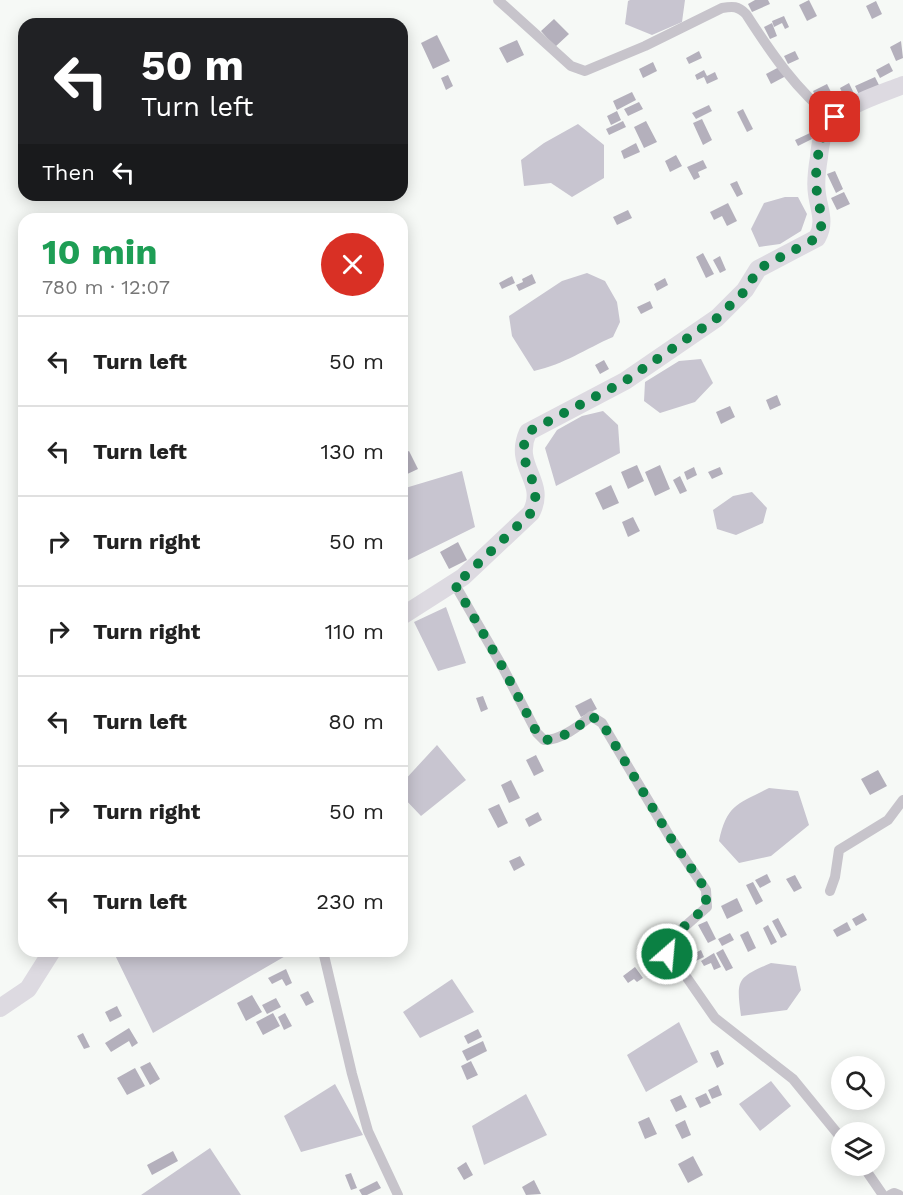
<!DOCTYPE html>
<meta charset="utf-8">
<style>
:root{--surface:#fff;--page:#f6f6f6;--text:#222;--muted:#767676;--line:#e0e0e0}
body{margin:0;font-family:"Work Sans",sans-serif;background:var(--page);color:var(--text);height:100vh;display:flex;flex-direction:column;font-size:22px;white-space:nowrap}
*{box-sizing:border-box;margin:0}
p{font-size:20px;color:var(--muted)}
.icon{flex:none;width:33px;height:33px;fill:none;stroke:currentColor;stroke-width:2;stroke-linecap:round;stroke-linejoin:round}
.map{position:relative;flex:1;overflow:hidden}
.side{position:absolute;left:18px;top:213px;width:390px;height:744px;display:flex;flex-direction:column;background:var(--surface);border-radius:18px;box-shadow:0 3px 15px #0003}
.side>*{flex:none}
.guide{position:absolute;left:18px;top:18px;width:390px;height:183px;border-radius:18px;box-shadow:0 3px 15px #0003;background:#202124;color:#fff;overflow:hidden}
.fabs{position:absolute;left:831px;top:1056px;display:grid;gap:12px}
.fabs a{display:grid;place-items:center;width:54px;height:54px;border-radius:50%;background:var(--surface);box-shadow:0 3px 15px #0003;font-size:30px}
.pin{position:absolute;display:grid;place-items:center;width:51px;height:51px;color:#fff;margin:-26px;border-radius:12px;box-shadow:0 3px 9px #0006}
.me{position:absolute;width:66px;margin:-33px;rotate:27deg;stroke-linejoin:round;filter:drop-shadow(0 0 4px #0008)}
.turn{display:flex;align-items:center;gap:21px;height:126px;padding:0 24px;font-size:27px}
.turn .icon{width:78px;height:78px;stroke-width:2.5}
.turn b{display:block;font-size:42px;line-height:51px}
.then{display:flex;align-items:center;height:57px;padding:0 24px;background:#0003;gap:12px;font-size:22px}
.round{display:grid;place-items:center;flex:none;width:63px;height:63px;border-radius:32px;background:var(--page)}
.head{display:flex;align-items:center;justify-content:space-between;height:102px;padding:0 24px}
h1{font-size:36px;font-weight:700;line-height:45px;color:#1e9e55}
ul{padding:0;list-style:none}
li{display:flex;align-items:center;gap:18px;height:90px;padding:0 24px;border-top:2px solid var(--line)}
li div{flex:1}
li b{display:block;font-size:22px}
li em{font-style:normal}
.map>svg:first-child{display:block}
.water{fill:#c8c5d0}
.building{fill:#b4b0bc}
.lines{fill:none;stroke-linecap:round;stroke-linejoin:round}
.minor{stroke:#c7c4cb;stroke-width:10}
.primary{stroke:#dddae1;stroke-width:18}
.route{stroke:#0b8043;stroke-width:10;stroke-dasharray:0 18}
</style>
<div class="map">
<svg width="903" height="1195" viewBox="0 0 903 1195">
<rect width="100%" height="100%" fill="#f6f9f6"/>
<path class="water" d="M630,0H685L682,22L652,35L625,24L628,1Z
M578,124L604,145V178L572,197L551,183L524,186L521,160L544,143Z
M785,197H798L807,214L801,231L780,244L759,247L751,229L764,203Z
M587,273L605,281L617,302L620,322L613,337C585,349 565,364 534,371L512,336L509,316L562,281Z
M701,359L713,383L695,402L660,413L644,401L645,382L679,361Z
M603,411L618,425L620,453L556,486L545,448L557,430L582,416Z
M462,471L475,527L402,563V489Z
M752,492L767,508L763,523L736,535L717,529L713,510L733,496Z
M446,607L466,663L438,671L414,622Z
M437,745L466,780L421,816L402,796V783Z
M769,788L798,791L809,825L771,856L739,863L719,841C727,804 738,804 769,788Z
M113,951H294L153,1033Z
M771,963L796,966L801,990L787,1010L741,1016C736,979 737,978 771,963Z
M452,979L474,1012L420,1038L403,1012Z
M679,1022L698,1062L646,1092L627,1055Z
M771,1081L791,1106L760,1131L739,1104Z
M335,1084L363,1135L301,1152L284,1116Z
M526,1094L547,1135L484,1165L472,1126Z
M210,1148L241,1195H141Z"/>
<path class="building" d="M755,0H768L770,4L752,12L748,4Z
M809,0L817,16L807,21L799,5Z
M876,1L882,14L872,19L866,6Z
M784,16L789,27L785,29L782,23L774,27L772,21Z
M554,19L569,34L555,47L541,31Z
M772,23L777,36L770,39L764,27Z
M437,35L450,61L433,69L421,43Z
M517,40L524,55L507,63L499,48Z
M901,41L903,58L896,61L890,47Z
M699,51L702,58L689,64L686,58Z
M795,51L799,59L788,64L784,56Z
M653,62L657,71L643,78L639,69Z
M889,63L893,71L880,78L876,70Z
M781,66L786,76L771,84L766,74Z
M704,70L707,76L715,72L718,79L707,84L704,77L697,80L695,75Z
M448,75L453,86L446,90L441,78Z
M875,77L881,89L861,99L855,86Z
M849,83L857,100L848,105L840,88Z
M827,84L831,92L817,99L813,91Z
M632,92L636,100L617,110L613,101Z
M829,96L836,110L828,114L821,100Z
M639,102L643,109L628,116L624,109Z
M709,105L712,111L696,119L692,113Z
M743,109L753,129L747,132L737,112Z
M617,111L621,120L611,125L607,116Z
M702,119L712,140L703,145L693,123Z
M623,121L626,127L609,135L606,129Z
M646,121L657,142L644,148L634,127Z
M810,133L812,139L798,146L795,140Z
M636,143L640,152L624,159L621,151Z
M676,155L682,166L670,172L665,161Z
M703,160L707,168L698,172L700,177L694,180L687,167Z
M835,171L843,189L836,193L827,174Z
M737,181L743,194L737,197L730,184Z
M844,192L850,204L837,210L831,198Z
M728,203L737,221L727,226L722,216L714,220L710,212Z
M628,210L632,218L617,225L613,217Z
M703,253L714,274L706,278L696,257Z
M720,256L726,270L720,273L713,260Z
M532,274L536,283L519,291L516,285L523,282L522,279Z
M512,276L515,283L502,289L499,283Z
M665,278L668,285L657,291L654,284Z
M650,301L653,308L641,314L637,307Z
M604,360L609,369L600,374L595,365Z
M777,395L781,405L770,410L766,400Z
M730,406L735,417L721,424L716,412Z
M409,451L418,469L403,476L402,454Z
M637,465L644,481L628,489L621,472Z
M660,465L670,489L655,496L645,472Z
M694,467L697,475L687,480L684,472Z
M720,467L723,474L712,479L708,472Z
M680,476L687,491L680,494L673,480Z
M611,485L619,503L603,510L595,493Z
M633,517L640,531L628,537L622,522Z
M458,542L467,560L449,569L440,552Z
M483,696L488,709L481,712L476,698Z
M591,698L597,709L581,717L575,706Z
M536,755L544,771L534,776L526,760Z
M878,770L887,786L870,795L861,779Z
M511,780L520,798L509,803L501,785Z
M499,804L508,823L498,828L488,809Z
M538,812L542,820L529,827L525,819Z
M520,856L525,865L514,871L509,861Z
M767,874L771,882L760,888L755,880Z
M795,875L802,888L794,892L786,879Z
M753,882L763,901L756,905L746,885Z
M737,898L743,911L727,919L721,906Z
M863,913L867,920L856,926L852,919Z
M778,918L787,935L781,938L772,921Z
M707,921L716,939L708,943L698,925Z
M847,922L851,930L837,937L833,930Z
M768,925L777,942L771,945L763,928Z
M748,931L756,948L748,952L740,935Z
M730,933L734,940L722,946L718,939Z
M689,944L693,954L701,950L704,957L688,965L680,948Z
M723,949L733,968L726,971L716,953Z
M714,953L721,967L714,970L711,963L704,966L701,961Z
M635,967L643,978L637,982L634,979L628,983L623,976Z
M286,969L292,983L286,986L282,979L272,984L268,978Z
M308,991L314,1002L306,1006L300,995Z
M252,995L262,1012L246,1021L237,1003Z
M276,998L281,1007L267,1014L262,1005Z
M117,1006L122,1016L110,1022L105,1012Z
M273,1013L280,1026L263,1035L256,1022Z
M285,1013L292,1026L284,1030L278,1017Z
M129,1028L138,1043L132,1047L129,1041L111,1052L105,1043Z
M478,1029L482,1037L468,1044L464,1036Z
M83,1033L90,1047L84,1049L77,1036Z
M483,1041L487,1051L467,1061L462,1051Z
M718,1050L724,1064L717,1068L710,1053Z
M471,1061L478,1075L467,1080L461,1066Z
M150,1062L160,1079L150,1085L140,1067Z
M135,1068L145,1086L127,1095L117,1078Z
M718,1085L722,1095L712,1099L708,1090Z
M706,1093L711,1103L700,1108L695,1098Z
M681,1095L687,1107L676,1112L670,1100Z
M649,1117L657,1134L645,1139L638,1122Z
M685,1120L691,1135L682,1139L675,1125Z
M173,1151L178,1161L152,1175L147,1165Z
M693,1156L703,1175L688,1183L678,1164Z
M466,1162L473,1175L464,1180L457,1168Z
M351,1173L357,1188L351,1190L345,1175Z
M534,1180L541,1194L526,1195L522,1187Z
M377,1181L381,1188L367,1195H362L359,1190Z"/>
<g class="lines">
<path class="minor" d="M498,0L571,66L585,71L645,46L722,8C733,6 738,6 746,14C771,53 797,91 833,119
M454,583L502,666L537,733L544,740C561,740 578,727 591,716L602,723L670,837L706,890L707,907L666,943L667,954L683,972L715,1018L793,1079L842,1139
M830,891L835,877L839,850L888,820L903,800
M323,951L352,1074L368,1131L398,1195
M863,1166L883,1195
M890,1195L894,1193L899,1195"/>
<path class="primary" d="M402,616L463,577L531,513C548,481 512,467 528,432L625,381L717,318L745,290L758,269L817,238C826,222 819,210 817,194C815,182 817,169 819,157C820,147 821,135 827,126C840,106 881,94 903,85
M0,1008L28,989L52,951"/>
</g>
<g class="lines">
<path class="route" d="M667,954L666,943L706,907V890L670,837L602,723L591,716C578,727 562,740 544,740L537,733L502,666L454,583L464,577L531,513C547,480 512,467 528,432L625,381L717,318L746,290L758,269L817,238C826,222 819,210 817,193C814,169 818,136 835,117"/>
</g>
</svg>
<div class="fabs">
<a><svg class="icon" aria-label="search" viewBox="0 0 24 24"><circle cx="10" cy="10" r="6"/><path d="M15 15l6 6"/></svg></a>
<a><svg class="icon" aria-label="layers" viewBox="0 0 24 24"><path d="M12 4l9 5-9 5-9-5zM3 14l9 5 9-5"/></svg></a>
</div>
<div class="pin" style="left:835px;top:117px;background:#d93025"><svg class="icon" aria-label="arrive" viewBox="0 0 24 24"><path d="M6 21V4h12l-3 4 3 4H6"/></svg></div>
<svg class="me" style="left:667px;top:954px" viewBox="-20 -20 40 40"><circle r="17" fill="#0b8043" stroke="#fff" stroke-width="3"/><path d="M0-11L8 9 0 5-8 9z" fill="#fff"/></svg>
<div class="guide">
<div class="turn"><svg class="icon" aria-label="left" viewBox="0 0 24 24"><path d="M17 20v-9H6M10 6l-5 5 5 5"/></svg><div><b>50 m</b>Turn left</div></div>
<div class="then">Then<svg class="icon" aria-label="left" viewBox="0 0 24 24"><path d="M17 20v-9H6M10 6l-5 5 5 5"/></svg></div>
</div>
<section class="side">
<div class="head"><div><h1>10 min</h1><p>780 m · 12:07</p></div><a class="round" style="background:#d93025;color:#fff"><svg class="icon" aria-label="close" viewBox="0 0 24 24"><path d="M6 6l12 12M18 6L6 18"/></svg></a></div>
<ul>
<li><svg class="icon" aria-label="left" viewBox="0 0 24 24"><path d="M17 20v-9H6M10 6l-5 5 5 5"/></svg><div><b>Turn left</b></div><em>50 m</em></li>
<li><svg class="icon" aria-label="left" viewBox="0 0 24 24"><path d="M17 20v-9H6M10 6l-5 5 5 5"/></svg><div><b>Turn left</b></div><em>130 m</em></li>
<li><svg class="icon" aria-label="right" viewBox="0 0 24 24"><path d="M7 20v-9h11M14 6l5 5-5 5"/></svg><div><b>Turn right</b></div><em>50 m</em></li>
<li><svg class="icon" aria-label="right" viewBox="0 0 24 24"><path d="M7 20v-9h11M14 6l5 5-5 5"/></svg><div><b>Turn right</b></div><em>110 m</em></li>
<li><svg class="icon" aria-label="left" viewBox="0 0 24 24"><path d="M17 20v-9H6M10 6l-5 5 5 5"/></svg><div><b>Turn left</b></div><em>80 m</em></li>
<li><svg class="icon" aria-label="right" viewBox="0 0 24 24"><path d="M7 20v-9h11M14 6l5 5-5 5"/></svg><div><b>Turn right</b></div><em>50 m</em></li>
<li><svg class="icon" aria-label="left" viewBox="0 0 24 24"><path d="M17 20v-9H6M10 6l-5 5 5 5"/></svg><div><b>Turn left</b></div><em>230 m</em></li>
</ul>
</section>
</div>
